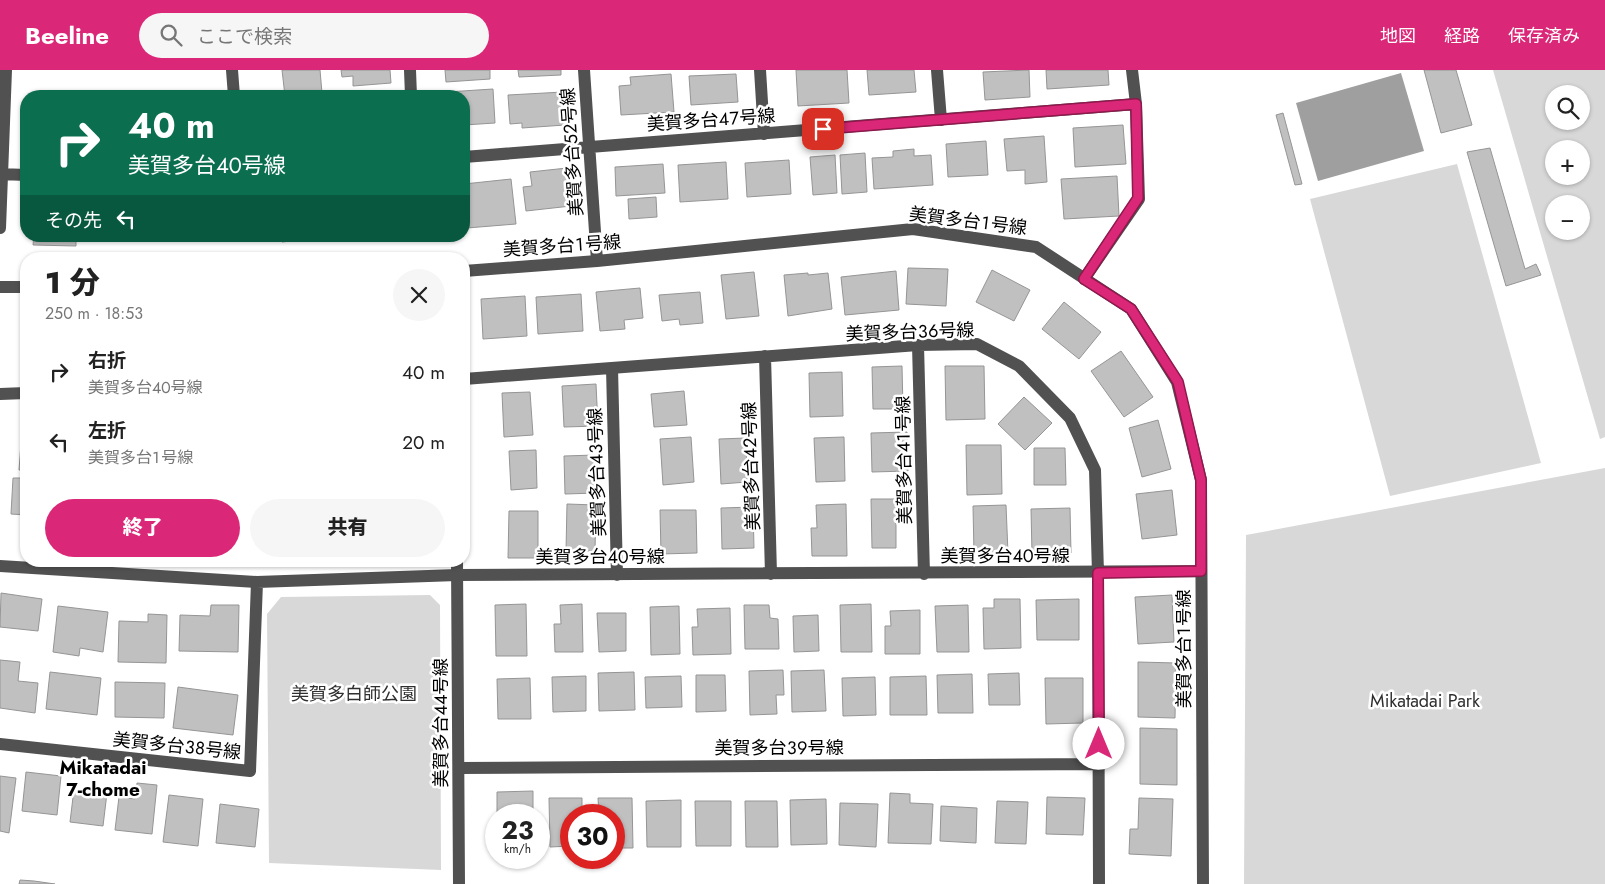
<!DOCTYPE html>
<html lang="ja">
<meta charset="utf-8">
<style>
:root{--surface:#fff;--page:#f6f6f6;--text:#222;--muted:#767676;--accent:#db2777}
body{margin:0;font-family:Jost,"Noto Sans JP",sans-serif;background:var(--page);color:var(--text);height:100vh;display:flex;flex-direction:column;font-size:19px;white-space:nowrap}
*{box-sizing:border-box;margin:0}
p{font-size:16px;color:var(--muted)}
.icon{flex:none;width:28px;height:28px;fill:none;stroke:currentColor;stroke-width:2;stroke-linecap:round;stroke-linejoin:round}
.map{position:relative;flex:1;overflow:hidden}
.details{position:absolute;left:20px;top:182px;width:450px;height:315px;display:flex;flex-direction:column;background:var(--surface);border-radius:20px;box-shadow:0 1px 4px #0004}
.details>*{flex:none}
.guide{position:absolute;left:20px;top:20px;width:450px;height:152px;border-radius:20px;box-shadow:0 1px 4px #0004;background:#0b6e4f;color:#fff;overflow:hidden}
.buttons{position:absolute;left:1545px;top:15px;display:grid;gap:10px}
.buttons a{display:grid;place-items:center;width:45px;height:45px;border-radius:50%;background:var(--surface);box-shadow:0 1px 4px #0004;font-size:25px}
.speed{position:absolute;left:485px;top:734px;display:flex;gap:10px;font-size:25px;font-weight:700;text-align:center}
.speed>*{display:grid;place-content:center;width:65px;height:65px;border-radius:50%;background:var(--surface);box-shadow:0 1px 4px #0004;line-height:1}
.speed small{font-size:12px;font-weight:400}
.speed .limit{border:8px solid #d22;background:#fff;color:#111}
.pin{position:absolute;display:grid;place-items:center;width:42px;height:42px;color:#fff;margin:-21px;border-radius:10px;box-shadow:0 2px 8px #0006}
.me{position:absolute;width:55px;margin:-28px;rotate:0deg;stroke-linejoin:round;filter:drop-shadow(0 0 4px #0008)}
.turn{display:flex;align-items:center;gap:18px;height:105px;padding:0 25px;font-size:22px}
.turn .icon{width:65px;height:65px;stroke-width:2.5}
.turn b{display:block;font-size:35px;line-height:42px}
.then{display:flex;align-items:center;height:48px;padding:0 25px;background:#0003;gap:10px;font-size:19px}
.round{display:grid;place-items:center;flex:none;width:52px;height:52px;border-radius:26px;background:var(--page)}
.head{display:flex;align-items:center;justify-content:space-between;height:85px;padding:0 25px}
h1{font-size:30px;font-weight:800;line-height:38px}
.button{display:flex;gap:10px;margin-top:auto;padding:10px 25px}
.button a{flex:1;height:58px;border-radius:30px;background:var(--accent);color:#fff;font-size:20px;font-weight:800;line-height:58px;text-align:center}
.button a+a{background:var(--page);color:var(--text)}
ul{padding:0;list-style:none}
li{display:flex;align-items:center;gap:15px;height:70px;padding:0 25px}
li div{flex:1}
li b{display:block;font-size:19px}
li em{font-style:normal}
header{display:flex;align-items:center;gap:30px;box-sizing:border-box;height:70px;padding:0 25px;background:var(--accent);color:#fff}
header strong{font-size:24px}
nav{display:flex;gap:28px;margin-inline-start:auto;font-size:18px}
.search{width:350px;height:45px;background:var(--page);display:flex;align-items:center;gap:12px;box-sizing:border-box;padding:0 18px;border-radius:28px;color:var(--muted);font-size:19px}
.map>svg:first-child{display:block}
.green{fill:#d8d8d8;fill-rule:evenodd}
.water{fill:#9f9f9f}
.building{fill:#c0c0c0;stroke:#959595}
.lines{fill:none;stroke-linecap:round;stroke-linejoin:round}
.minor{stroke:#515151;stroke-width:12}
.route-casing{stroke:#8e194d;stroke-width:12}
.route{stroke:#db2777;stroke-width:9}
.labels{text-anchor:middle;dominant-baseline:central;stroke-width:5;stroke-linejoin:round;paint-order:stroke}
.street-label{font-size:18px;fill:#000;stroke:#fff}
.park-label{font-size:18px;fill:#2f2f2f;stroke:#fff}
.neighbourhood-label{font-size:19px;font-weight:bold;fill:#000;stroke:#fff}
</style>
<header>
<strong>Beeline</strong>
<div class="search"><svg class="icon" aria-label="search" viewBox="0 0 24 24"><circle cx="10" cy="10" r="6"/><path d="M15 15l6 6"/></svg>ここで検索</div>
<nav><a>地図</a><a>経路</a><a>保存済み</a></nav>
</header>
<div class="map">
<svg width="1605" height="814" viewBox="0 0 1605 814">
<rect width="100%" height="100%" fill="#fff"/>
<path class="green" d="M1493,0H1605V367L1600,369ZM1554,24H1581V51H1554ZM1554,79H1581V106H1554ZM1554,134H1581V161H1554Z
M1457,94L1541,393L1390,426L1310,129Z
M1605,398V814H1244L1246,465Z
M430,525L440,535L441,800L269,793L267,544L281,527Z"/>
<path class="water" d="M1401,3L1424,81L1318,111L1296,33Z"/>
<path class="building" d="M282,0H320L322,23L285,26Z
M341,0H390L391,13L353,16V6L342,7Z
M445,0H490V9L446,12Z
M518,0H561V5L519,7Z
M796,0H847L849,33L798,36Z
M867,0H914L916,22L869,25Z
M1029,0L1030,27L985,30L983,2Z
M1046,0H1108L1109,15L1047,19Z
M1424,0H1456L1472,55L1441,63Z
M671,4L674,42L621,45L619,16L631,15L630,7Z
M736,4L738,32L691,35L689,6Z
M493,19L495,53L464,55V26H447V22Z
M563,22L565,55L522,58V53L510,54L508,25Z
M1283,43L1302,114L1295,115L1276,45Z
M1123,55L1126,94L1075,97L1073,58Z
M1044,66L1047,112L1025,114V100L1007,101L1004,69Z
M986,71L988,105L948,107L946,74Z
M1490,78L1525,199L1536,194L1541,205L1506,216L1467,82Z
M914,79V86L931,85L933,115L874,119L872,88L893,87V81Z
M865,83L867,122L842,124L840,85Z
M835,85L837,123L813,125L810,87Z
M789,90L791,124L747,127L745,93Z
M726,92L728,129L680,132L678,95Z
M663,94L665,123L616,126L615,97Z
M567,98L571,136L526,141L523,117L532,116L530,102Z
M1117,106L1119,146L1064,149L1061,109Z
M511,109L516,154L467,158L464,114Z
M656,127L657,147L629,149L628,129Z
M34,166H76V176L33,175Z
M95,166H141V171L95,170Z
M152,166H200V169L152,168Z
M281,166H325V167L282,172Z
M908,198L948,199L946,236L906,234Z
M992,200L1030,220L1014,251L976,232Z
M896,201L899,240L845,245L841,207Z
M754,202L759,246L726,249L721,205Z
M808,203V205L828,203L832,239L788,246L784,205Z
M640,218L643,248L624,250L625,259L600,261L596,222Z
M700,222L703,253L680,255L679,249L662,251L659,225Z
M581,224L583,261L538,264L536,227Z
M525,226L527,266L483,269L481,229Z
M1064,232L1101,262L1079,289L1042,259Z
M22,252H26V302H21Z
M1121,281L1153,327L1124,347L1091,301Z
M902,296L903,339H873L872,297Z
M945,296H984L985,349L946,350Z
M842,302L843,346L810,347L809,303Z
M596,314L598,356L564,357L562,316Z
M684,321L687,355L654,357L651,324Z
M530,322L533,365L504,367L502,323Z
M1024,327L1052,353L1025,380L998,354Z
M23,346H26V400H19Z
M1158,350L1171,399L1142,407L1129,358Z
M907,362L908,401L872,402L871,363Z
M691,367L694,412L663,415L660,369Z
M844,367L845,411L816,412L814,368Z
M746,368L747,412L721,414L719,369Z
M966,375H1001L1002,424L967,425Z
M1034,378H1065L1066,415H1034Z
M536,380L537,418L511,420L509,381Z
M595,385L597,423L565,424L564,386Z
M13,408H26V445L11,444Z
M1172,420L1177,465L1142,469L1136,424Z
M871,429H906V453H896V478H872Z
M567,434L596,435L595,481H566Z
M846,434L847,486H812L811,458H817L816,435Z
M1006,435L1008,483L974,484L973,436Z
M753,437L754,478L722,479L721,438Z
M1070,438L1071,483L1032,484L1031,439Z
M660,440H696L697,483L661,484Z
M509,441H538V488H508Z
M1,523L42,529L38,561L0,557Z
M1172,525L1174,572L1138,574L1135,527Z
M994,529H1020L1021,578L984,579L983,538H994Z
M1079,529V570H1037L1036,530Z
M526,534L527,586H496L495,535Z
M582,534L583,582H555L554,554H561L560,535Z
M871,534L872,582H841L840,535Z
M211,535H239L238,582L179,581L180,545L210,546Z
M744,535H769L770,548L778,549L779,579H745Z
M968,535L969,582H937L935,536Z
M58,536L108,542L103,582L80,578L79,586L53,582Z
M679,536L680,584L651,585L650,537Z
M730,538L731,584L693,585L692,557H698L697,539Z
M920,540V584H885V556H891L890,541Z
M597,543H626V581L599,582Z
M148,544L167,545L166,593L118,592L119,551L148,552Z
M818,545L819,581L794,582L793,546Z
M0,590L20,592L18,611L38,613L35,643L0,638Z
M1138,592L1176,593L1175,648L1138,647Z
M783,600L784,625H776L777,644L750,645L749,601Z
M824,600L826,641L792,642L791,601Z
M50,602L101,608L97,645L46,639Z
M634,602L635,640L599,641L598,603Z
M1019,603L1020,635H989L988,604Z
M972,604L973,643H938L937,605Z
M696,605H725L726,641L696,642Z
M586,606V641L553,642L552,607Z
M681,606L682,637L646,638L645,607Z
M926,606L927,645H890V607Z
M875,607L876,645L843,646L842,608Z
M530,608L531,649H498L497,609Z
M1045,608H1083V653L1046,654Z
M115,612L165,613L164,648L115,647Z
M178,617L238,625L233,665L173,658Z
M1140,658L1177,659V715L1140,714Z
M26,702L61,706L57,745L22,741Z
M0,706L16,708L9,763L0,761Z
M137,713L157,715L152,764L115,760L119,727L135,729Z
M74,719L107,723L103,756L70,752Z
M533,721V745H497V722Z
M890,723L910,724V733L933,734L931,774L888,773Z
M169,725L203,729L198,776L163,772Z
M1047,727L1085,728L1083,765L1046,764Z
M549,728H582V745H571V776L550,777Z
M598,728H632L633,778H614V745H599Z
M1139,728L1173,729L1171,786L1129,784L1130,759H1138Z
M826,729L827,774L791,775L790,730Z
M681,730V777H647L646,731Z
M695,731H731V776H696Z
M745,731H777L778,777H746Z
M997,731L1028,732L1026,774L995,773Z
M840,733L878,734L876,777L839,775Z
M220,734L259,739L255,777L216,773Z
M941,736L977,738L976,773L940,771Z
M20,810L34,811L55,814H19Z"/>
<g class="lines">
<path class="minor" d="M232,0L234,26
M410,0L411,26
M584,0L597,191
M760,0L764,64
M937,0L941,50
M464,87L1136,34L1132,0
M0,104L26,105
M0,158L6,0
M464,201L597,191L913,159L1036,177L1131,239L1177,312L1201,410L1203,814
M1084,209L1139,129L1136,34
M0,217H26
M918,275L924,504
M765,286L771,504
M612,298L617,505
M464,309L918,275L977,274L1019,296L1070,348L1095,400L1098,503L1099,814
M0,324L26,323
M457,491L459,814
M0,496L257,512L457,505L1201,501
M0,674L250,701L257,512
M459,698L1099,694"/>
</g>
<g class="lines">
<g class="route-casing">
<path id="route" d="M823,59L1136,34L1138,128L1084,209L1131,239L1178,312L1201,410V501L1098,503L1099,674"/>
</g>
<use href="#route" class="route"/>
</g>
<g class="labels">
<g class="street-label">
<text transform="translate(711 50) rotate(-4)">美賀多台４７号線</text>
<text transform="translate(572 82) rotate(-94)">美賀多台５２号線</text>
<text transform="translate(968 151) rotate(7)">美賀多台１号線</text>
<text transform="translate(562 176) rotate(-4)">美賀多台１号線</text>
<text transform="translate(910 262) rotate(-2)">美賀多台３６号線</text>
<text transform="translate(904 390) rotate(-91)">美賀多台４１号線</text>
<text transform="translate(751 396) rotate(-92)">美賀多台４２号線</text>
<text transform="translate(597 402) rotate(-92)">美賀多台４３号線</text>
<text x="1005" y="486">美賀多台４０号線</text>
<text x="600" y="487">美賀多台４０号線</text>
<text transform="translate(1184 579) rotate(-90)">美賀多台１号線</text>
<text transform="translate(441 653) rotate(-90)">美賀多台４４号線</text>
<text transform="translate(177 676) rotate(6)">美賀多台３８号線</text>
<text x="779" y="678">美賀多台３９号線</text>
</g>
<g class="park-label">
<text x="354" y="624">美賀多白師公園</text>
<text x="1425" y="631">Mikatadai Park</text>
</g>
<g class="neighbourhood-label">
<text x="103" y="697">Mikatadai<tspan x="103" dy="22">7-chome</tspan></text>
</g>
</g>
</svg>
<div class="buttons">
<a><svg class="icon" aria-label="search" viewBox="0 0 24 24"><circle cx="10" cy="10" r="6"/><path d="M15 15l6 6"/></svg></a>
<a>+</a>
<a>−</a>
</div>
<div class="speed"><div>23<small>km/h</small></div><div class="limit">30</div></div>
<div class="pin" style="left:823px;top:59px;background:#d93025"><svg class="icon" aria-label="arrive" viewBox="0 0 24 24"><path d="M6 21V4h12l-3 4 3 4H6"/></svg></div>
<svg class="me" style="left:1099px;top:674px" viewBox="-20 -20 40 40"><circle r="19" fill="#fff"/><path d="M0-13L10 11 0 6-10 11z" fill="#db2777"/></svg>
<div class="guide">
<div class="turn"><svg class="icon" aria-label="right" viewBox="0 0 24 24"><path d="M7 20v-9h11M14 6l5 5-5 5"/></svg><div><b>40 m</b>美賀多台４０号線</div></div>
<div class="then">その先<svg class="icon" aria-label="left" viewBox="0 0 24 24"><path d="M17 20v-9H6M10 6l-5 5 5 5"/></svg></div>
</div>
<section class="details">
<div class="head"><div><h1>1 分</h1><p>250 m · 18:53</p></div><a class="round"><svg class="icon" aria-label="close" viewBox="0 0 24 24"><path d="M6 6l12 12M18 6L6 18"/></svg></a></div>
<ul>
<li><svg class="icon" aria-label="right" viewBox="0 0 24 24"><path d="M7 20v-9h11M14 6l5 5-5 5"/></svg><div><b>右折</b><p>美賀多台４０号線</p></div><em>40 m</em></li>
<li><svg class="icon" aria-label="left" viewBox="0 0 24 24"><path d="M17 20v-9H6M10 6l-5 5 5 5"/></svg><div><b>左折</b><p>美賀多台１号線</p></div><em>20 m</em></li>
</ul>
<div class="button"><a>終了</a><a>共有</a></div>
</section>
</div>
